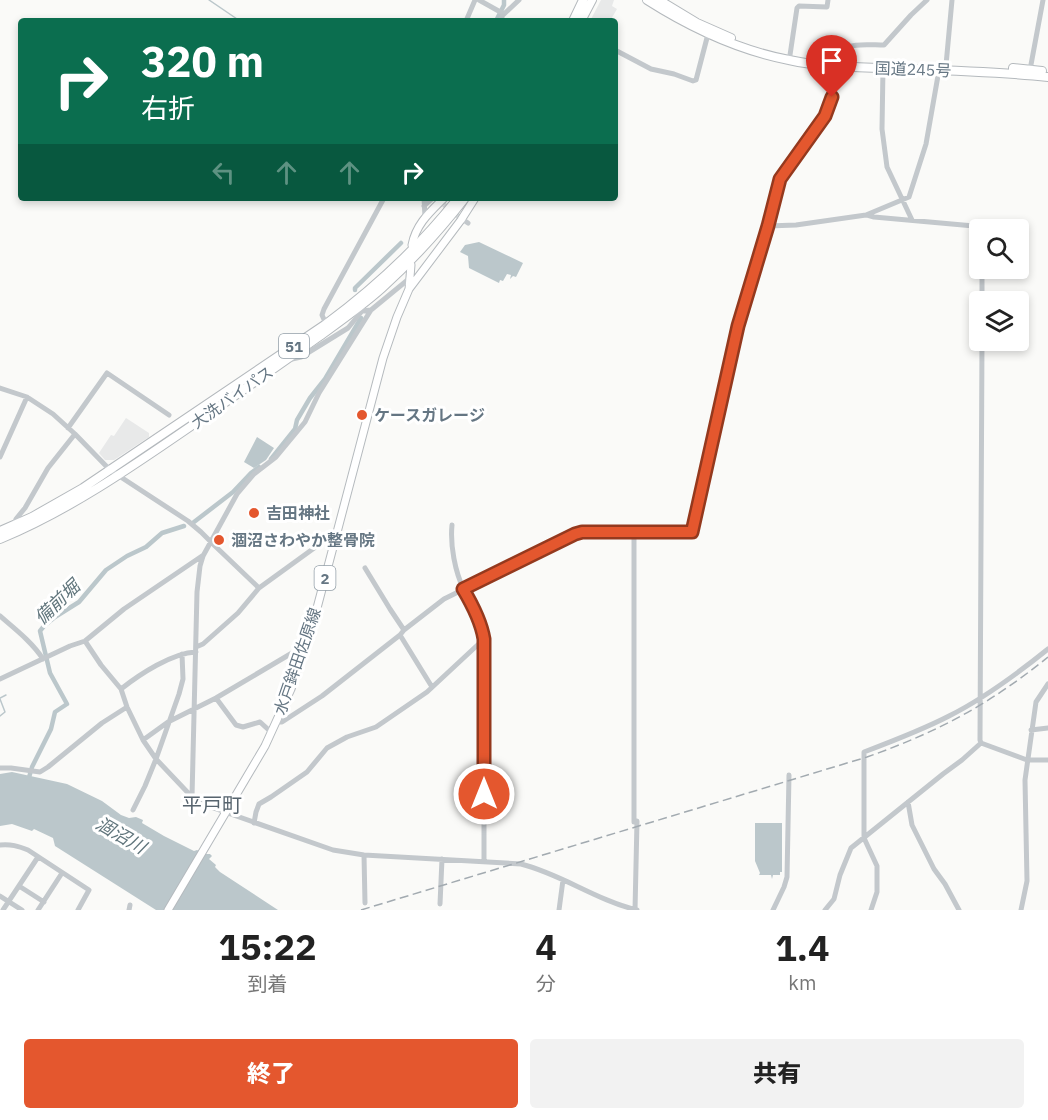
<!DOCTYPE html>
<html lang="ja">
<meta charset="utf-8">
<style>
:root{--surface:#fff;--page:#f2f2f2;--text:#222;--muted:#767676;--accent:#e4572e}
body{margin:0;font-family:"IBM Plex Sans","Noto Sans JP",sans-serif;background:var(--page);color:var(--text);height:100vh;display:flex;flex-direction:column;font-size:22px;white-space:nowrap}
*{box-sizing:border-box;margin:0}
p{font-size:20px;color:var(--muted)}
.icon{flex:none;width:33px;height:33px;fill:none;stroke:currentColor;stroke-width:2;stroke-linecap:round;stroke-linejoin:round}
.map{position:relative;height:910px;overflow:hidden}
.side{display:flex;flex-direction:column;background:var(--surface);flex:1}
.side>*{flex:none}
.top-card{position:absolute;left:18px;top:18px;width:600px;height:183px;border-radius:6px;box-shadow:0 3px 9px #0003;background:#0b6e4f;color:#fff;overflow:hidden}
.fabs{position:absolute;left:969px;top:219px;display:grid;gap:12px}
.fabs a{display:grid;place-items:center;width:60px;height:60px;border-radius:6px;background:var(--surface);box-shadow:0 3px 9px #0003;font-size:30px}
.pin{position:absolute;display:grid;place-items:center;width:51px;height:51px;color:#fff;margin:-62px -26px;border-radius:50% 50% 50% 0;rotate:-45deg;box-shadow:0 0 6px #0007}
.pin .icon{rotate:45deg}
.me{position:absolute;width:66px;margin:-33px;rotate:0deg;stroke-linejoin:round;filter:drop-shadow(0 0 4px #0008)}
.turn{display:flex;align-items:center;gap:21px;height:126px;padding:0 24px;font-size:27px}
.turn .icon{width:78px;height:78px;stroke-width:2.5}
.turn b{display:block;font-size:42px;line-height:51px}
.lanes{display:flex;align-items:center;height:57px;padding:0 24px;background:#0003;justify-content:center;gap:30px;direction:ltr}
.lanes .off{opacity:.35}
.eta{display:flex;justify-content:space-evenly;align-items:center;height:102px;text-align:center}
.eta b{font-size:36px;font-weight:800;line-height:42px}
.action{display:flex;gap:12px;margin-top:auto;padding:12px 24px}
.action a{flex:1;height:69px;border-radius:6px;background:var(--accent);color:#fff;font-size:24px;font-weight:800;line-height:69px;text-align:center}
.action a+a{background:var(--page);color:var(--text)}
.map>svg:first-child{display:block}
.built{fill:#e8e9e9}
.water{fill:#bbc7cb}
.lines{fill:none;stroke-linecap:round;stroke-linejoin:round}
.stream{stroke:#bbc7cb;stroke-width:1.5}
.canal{stroke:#bbc7cb;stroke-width:4.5}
.minor-tunnel{stroke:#d5d9db;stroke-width:5;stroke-dasharray:5 2.5;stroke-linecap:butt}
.major-casing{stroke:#b5babe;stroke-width:9}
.highway-casing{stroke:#b4b9bd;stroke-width:10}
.minor{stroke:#c3c8cc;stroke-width:5}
.major{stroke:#fff;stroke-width:7}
.highway{stroke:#fff;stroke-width:8}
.rail{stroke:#a2aab0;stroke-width:1.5;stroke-dasharray:9 4.5;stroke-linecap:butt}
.route-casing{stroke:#94391e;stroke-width:15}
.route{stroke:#e4572e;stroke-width:10}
.poi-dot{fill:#e4572e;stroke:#fff;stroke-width:2}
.labels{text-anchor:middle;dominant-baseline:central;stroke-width:6;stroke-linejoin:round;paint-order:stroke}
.shield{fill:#fff;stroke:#939fa8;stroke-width:1.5}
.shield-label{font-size:15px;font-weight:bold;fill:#657683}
.street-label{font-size:16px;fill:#657683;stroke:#fff}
.poi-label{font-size:16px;font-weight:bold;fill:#657683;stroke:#fff;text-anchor:start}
.water-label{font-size:18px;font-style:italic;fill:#60757c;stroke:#fff}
.quarter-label{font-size:20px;fill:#57646e;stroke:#fff}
</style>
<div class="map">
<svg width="1048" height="910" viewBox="0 0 1048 910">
<rect width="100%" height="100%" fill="#fafaf8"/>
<path class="built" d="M601,0H614L612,6L617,9L610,21H590Z
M126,418L149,433V437L114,460H105L99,453L111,435L114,436Z"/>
<path class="water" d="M479,242L523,263L516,277L513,276L510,279L511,275L507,274L503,281L500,280L499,283L469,268L468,256L460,252L465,245Z
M257,437L274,448L266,460L254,468L244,462Z
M12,772L67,784L102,801L121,815L129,818L136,817L143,820L142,823L164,836L194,851L197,850L205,854H210L212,856L209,859L216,865L215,867L220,872L278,910H156L55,846L53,838L34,829L32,831L12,824L0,826V774Z
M755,823H782V872H780V875H773L772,879L771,875H759L760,873L755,861Z"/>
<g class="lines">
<path class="stream" d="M209,0L240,21
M0,698L6,695
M0,699L5,712L0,716"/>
<path class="canal" d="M496,21L504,5V0
M355,290V288L401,243
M271,459L295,429L297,420L310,398L325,379L361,318
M194,522L233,492L251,473L259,467
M28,781L32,767L51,729L55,712L67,704L50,673L40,631L44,626L55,617L79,602L106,570L127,556L146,547L162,533L184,526"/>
<path class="minor-tunnel" d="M438,200L463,220"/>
<g class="major-casing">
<path id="major" d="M412,245C416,224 430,212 444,198
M409,289L411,265
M168,910L265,746L291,689L312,627L383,358L397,317L409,289L461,220L475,198"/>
</g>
<g class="highway-casing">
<path id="highway" d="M647,0C691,28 737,50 789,60C820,67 852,67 884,68C939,70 993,71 1048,77
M659,0L697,23L731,38
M573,21L583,0
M581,21L592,0
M1013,68L1042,71
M0,531L32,517L83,488L326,324C376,287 420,246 458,198
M0,539C75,508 143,459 210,413C246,388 282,363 317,338C339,322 362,306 382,288C413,260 440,230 465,198"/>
</g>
<path class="minor" d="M479,0L504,14
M466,21L475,0
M500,21L503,15L519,0
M615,50L651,69L674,74L693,81L696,80L708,34
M790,55L797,8L799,6L827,7L828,0
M883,68L882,129L887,167L912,220
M1030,70L1043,0
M424,198L425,217
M424,206L433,198
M867,215L874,217L985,227V230
M465,221L468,223
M768,226L796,225L866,215L909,197L926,144L939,70L946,65L952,0
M410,278L371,310L319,393L305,422L276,457L254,474L237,494L203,556L200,566L197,592L192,797L195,801L205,805L333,850L364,855L521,864C561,874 596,900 637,910
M982,302V268
M326,324L322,315L324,309L384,198
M982,340L980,740L981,743L1027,760H1048
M290,358L292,359L301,357L348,328L362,311L371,310
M0,388L27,397L53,414L75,434L110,470L188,521L201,532L215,546L259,588
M68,428L107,373L169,415
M0,457L27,397
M15,524L16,519L25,508L48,468L75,434
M452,525C450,545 455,572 464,590C471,606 481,621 484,639V861
M365,568L390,609L404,630
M0,616C15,629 32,642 43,659
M400,635L432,687
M85,641L101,665L121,689L127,707L143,740L156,759L192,797
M196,647L203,644L238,613L259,588L328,538L335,539
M0,679L70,646L85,641L124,609L202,556
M121,689C140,674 172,653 196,652
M216,698L236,725L243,727L260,722L271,732
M276,722H282L322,696L400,635L404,630L444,599L575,534L582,533L691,532L738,326L768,226L780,179L828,110L833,91L838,52C851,42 869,45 884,45L911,15L927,0
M1031,730L1048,728
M143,740L168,722L216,698L292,653H297L302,657
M0,768H11L40,772L48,767L102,723L127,707
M908,802L912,825L934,869L945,884L959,910
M133,810L145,786L156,759L179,694L183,679L182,654
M634,822V533
M254,823L256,812L259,804L271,797L307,772L327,748L347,737L376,727L427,692L484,639
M0,845C11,844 18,846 28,850L89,890L78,910
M364,855L365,903
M19,886L44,902
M0,896L22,910
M440,904L442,859
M3,910L38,857
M38,910L62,873
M129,910L130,905
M559,910L563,880
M635,910L637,821
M773,910L784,887L787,877L789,775
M825,910L834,899L840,875L851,848L943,774L962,760L981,743
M871,910L877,892V866L864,838V752C893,741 922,730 949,716C985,698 1017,674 1048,649
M1021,910L1027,881L1025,780L1036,702L1048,684"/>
<use href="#major" class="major"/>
<use href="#highway" class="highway"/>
<path class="rail" d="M361,910L867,757C938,732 990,704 1048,657"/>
</g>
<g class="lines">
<g class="route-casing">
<path id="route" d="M484,794V639C481,621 472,604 463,589L575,534L582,532H692L738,326L768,226L780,179L825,116L832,97"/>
</g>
<use href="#route" class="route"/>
</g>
<g class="poi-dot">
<circle cx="362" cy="415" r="6"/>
<circle cx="254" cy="513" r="6"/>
<circle cx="219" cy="540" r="6"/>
</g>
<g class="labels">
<g class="shield">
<rect x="279" y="334" width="30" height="24" rx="4.5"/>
<rect x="314.5" y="566" width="21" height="24" rx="4.5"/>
</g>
<g class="shield-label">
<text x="294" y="346">51</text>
<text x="325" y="578">2</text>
</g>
<g class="street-label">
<text transform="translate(913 69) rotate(2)">国道245号</text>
<text transform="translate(232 397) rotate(-35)">大洗バイパス</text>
<text transform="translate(297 661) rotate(-71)">水戸鉾田佐原線</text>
</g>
<g class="poi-label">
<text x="374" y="415">ケースガレージ</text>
<text x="266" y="513">吉田神社</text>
<text x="231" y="540">涸沼さわやか整骨院</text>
</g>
<g class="water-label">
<text transform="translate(57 602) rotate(-44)">備前堀</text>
<text transform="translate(121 835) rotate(30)">涸沼川</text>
</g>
<g class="quarter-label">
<text x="212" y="804">平戸町</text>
</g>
</g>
</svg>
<div class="fabs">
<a><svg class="icon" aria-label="search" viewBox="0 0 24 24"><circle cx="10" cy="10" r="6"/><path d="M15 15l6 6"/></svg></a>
<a><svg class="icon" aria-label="layers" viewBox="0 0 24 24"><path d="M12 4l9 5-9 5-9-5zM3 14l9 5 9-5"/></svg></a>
</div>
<div class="pin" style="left:832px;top:97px;background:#d93025"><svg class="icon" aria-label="arrive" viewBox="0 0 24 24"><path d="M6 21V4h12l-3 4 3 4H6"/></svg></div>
<svg class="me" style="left:484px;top:794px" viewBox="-20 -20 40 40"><circle r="17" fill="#e4572e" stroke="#fff" stroke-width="3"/><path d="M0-11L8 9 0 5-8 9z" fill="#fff"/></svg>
<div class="top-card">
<div class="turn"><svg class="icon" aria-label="right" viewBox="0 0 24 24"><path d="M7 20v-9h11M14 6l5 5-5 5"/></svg><div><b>320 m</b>右折</div></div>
<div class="lanes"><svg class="icon off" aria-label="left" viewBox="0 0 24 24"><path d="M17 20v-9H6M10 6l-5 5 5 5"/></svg><svg class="icon off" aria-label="ahead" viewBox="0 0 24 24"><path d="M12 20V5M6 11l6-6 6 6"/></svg><svg class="icon off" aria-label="ahead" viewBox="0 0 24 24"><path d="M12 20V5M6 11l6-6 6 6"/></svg><svg class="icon" aria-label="right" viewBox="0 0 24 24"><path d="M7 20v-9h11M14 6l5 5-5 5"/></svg></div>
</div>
</div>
<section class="side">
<div class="eta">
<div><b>15:22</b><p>到着</p></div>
<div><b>4</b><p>分</p></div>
<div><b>1.4</b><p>km</p></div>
</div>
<div class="action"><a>終了</a><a>共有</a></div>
</section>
